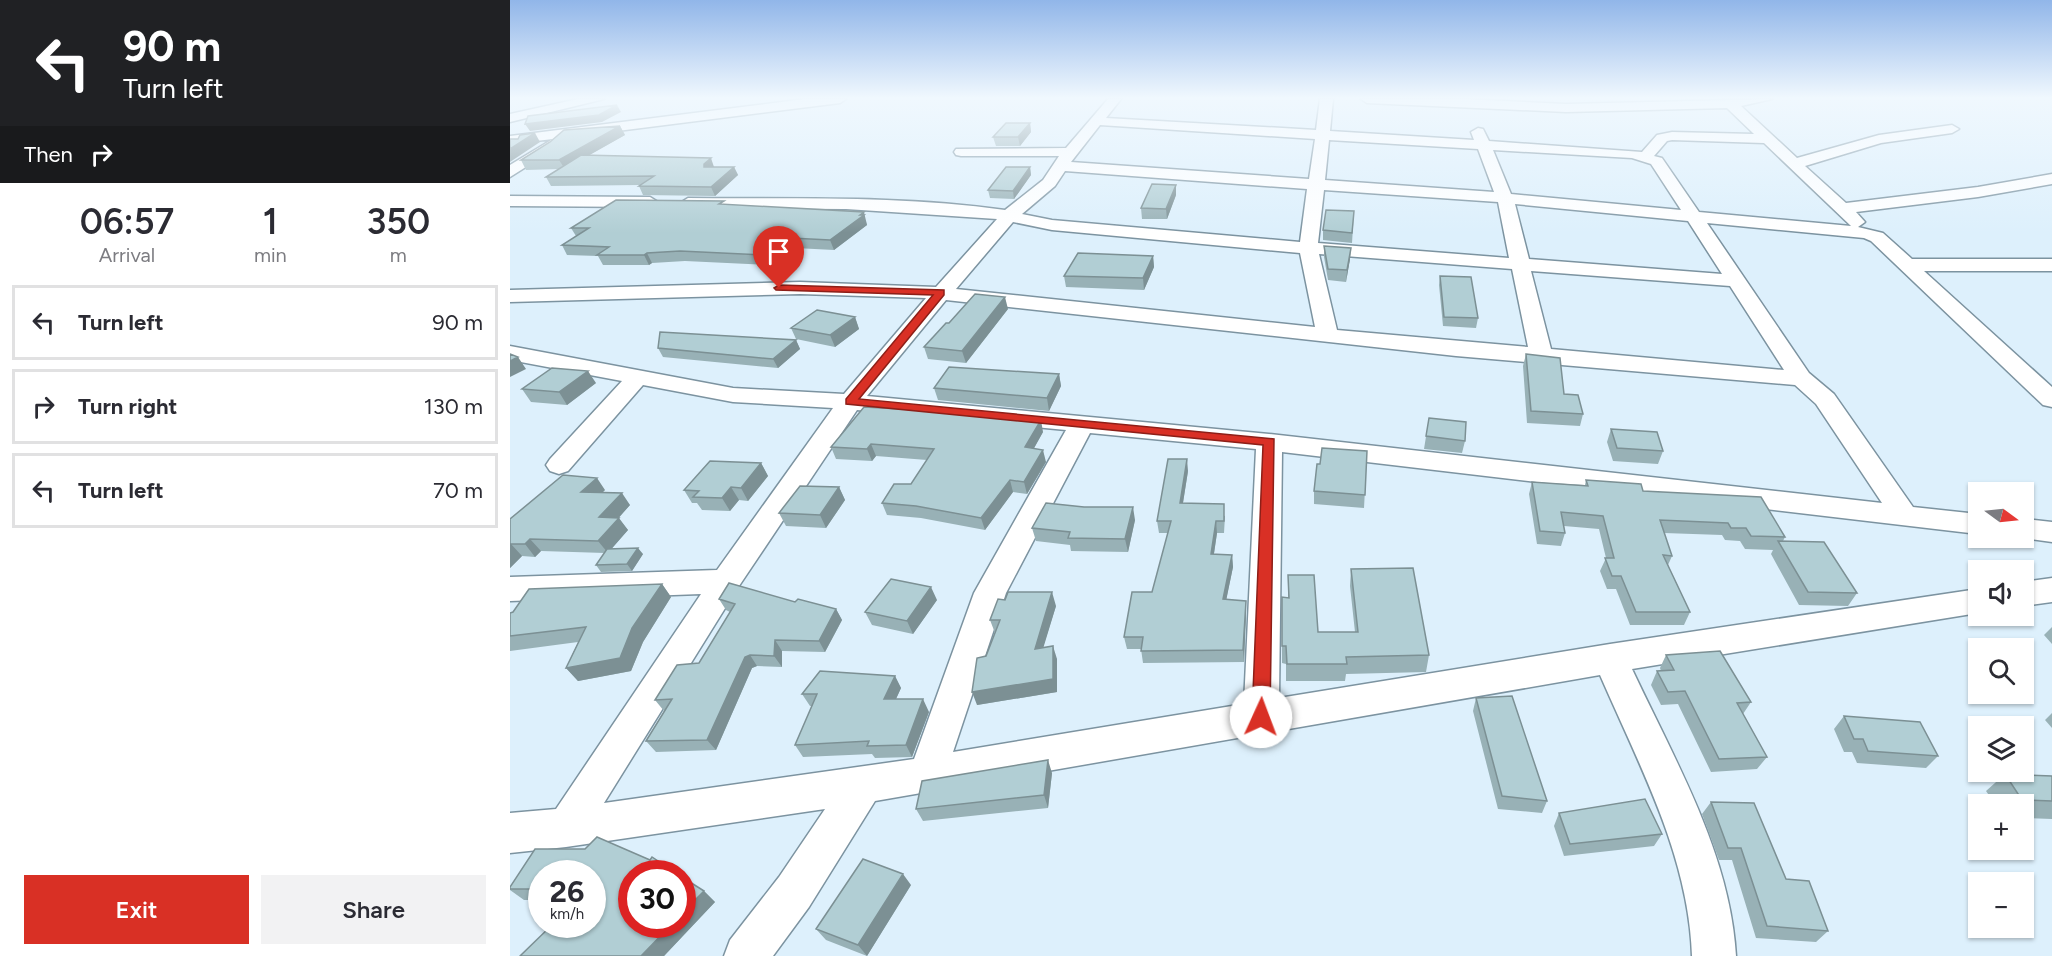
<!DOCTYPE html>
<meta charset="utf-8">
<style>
:root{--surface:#fff;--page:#f2f2f3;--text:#2b2b33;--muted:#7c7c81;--line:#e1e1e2;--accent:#d93025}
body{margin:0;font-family:Figtree,sans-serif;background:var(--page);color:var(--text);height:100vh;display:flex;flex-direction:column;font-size:22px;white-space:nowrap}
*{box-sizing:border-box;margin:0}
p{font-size:20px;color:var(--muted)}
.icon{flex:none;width:33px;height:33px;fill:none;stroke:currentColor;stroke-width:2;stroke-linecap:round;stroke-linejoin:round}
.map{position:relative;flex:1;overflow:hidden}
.sheet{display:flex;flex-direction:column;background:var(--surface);width:510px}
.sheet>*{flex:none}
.hud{background:#202124;color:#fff;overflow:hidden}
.needle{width:39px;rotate:105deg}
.buttons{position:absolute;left:1458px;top:482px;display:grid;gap:12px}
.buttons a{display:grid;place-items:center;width:66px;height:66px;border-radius:0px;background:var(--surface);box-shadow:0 2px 4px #0004;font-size:30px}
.speed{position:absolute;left:18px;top:860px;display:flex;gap:12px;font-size:30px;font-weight:700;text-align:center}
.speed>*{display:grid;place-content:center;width:78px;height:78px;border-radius:50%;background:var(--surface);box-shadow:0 2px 4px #0004;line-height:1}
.speed small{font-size:15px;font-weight:400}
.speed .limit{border:9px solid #d22;background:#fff;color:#111}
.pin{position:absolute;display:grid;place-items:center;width:51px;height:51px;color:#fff;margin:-62px -26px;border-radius:50% 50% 50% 0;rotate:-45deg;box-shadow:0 0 6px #0007}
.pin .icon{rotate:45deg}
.me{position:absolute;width:66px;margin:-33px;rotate:2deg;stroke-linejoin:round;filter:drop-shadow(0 0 4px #0008)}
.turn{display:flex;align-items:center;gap:21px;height:126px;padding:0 24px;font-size:27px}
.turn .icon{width:78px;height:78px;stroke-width:2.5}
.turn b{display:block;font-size:42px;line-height:51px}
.then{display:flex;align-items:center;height:57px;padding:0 24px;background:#0003;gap:12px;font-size:22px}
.eta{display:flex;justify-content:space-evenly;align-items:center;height:102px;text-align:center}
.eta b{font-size:36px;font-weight:600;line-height:42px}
.primary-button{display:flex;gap:12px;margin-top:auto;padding:12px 24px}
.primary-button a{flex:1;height:69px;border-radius:0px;background:var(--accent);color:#fff;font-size:24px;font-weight:600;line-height:69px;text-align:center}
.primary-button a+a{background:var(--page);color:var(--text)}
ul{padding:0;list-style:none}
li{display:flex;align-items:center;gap:18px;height:75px;margin:0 12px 9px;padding:0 12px;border:3px solid var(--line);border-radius:0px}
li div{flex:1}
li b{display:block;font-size:22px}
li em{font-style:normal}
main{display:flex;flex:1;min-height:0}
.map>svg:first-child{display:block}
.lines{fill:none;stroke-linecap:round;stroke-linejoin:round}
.minor-casing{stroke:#7c93a0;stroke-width:3}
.minor{fill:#fff;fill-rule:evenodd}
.wall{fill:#98b1b6}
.shaded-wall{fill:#7c9094}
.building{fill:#b1ced4;stroke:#7c9094;stroke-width:1.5}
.route{fill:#d93025;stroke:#8d1f18;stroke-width:1.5}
</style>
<main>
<section class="sheet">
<div class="hud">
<div class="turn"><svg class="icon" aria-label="left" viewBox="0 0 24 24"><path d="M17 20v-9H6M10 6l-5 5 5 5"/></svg><div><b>90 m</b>Turn left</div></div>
<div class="then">Then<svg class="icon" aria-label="right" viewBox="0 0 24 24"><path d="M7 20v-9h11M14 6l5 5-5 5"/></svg></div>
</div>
<div class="eta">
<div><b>06:57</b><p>Arrival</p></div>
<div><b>1</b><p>min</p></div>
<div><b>350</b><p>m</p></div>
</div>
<ul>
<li><svg class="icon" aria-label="left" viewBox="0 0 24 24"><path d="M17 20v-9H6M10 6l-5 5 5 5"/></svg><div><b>Turn left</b></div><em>90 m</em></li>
<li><svg class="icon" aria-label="right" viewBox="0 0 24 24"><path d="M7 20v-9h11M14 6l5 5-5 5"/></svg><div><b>Turn right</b></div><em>130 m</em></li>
<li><svg class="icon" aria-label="left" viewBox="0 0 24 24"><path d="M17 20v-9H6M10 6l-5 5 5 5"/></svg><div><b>Turn left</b></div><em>70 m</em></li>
</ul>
<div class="primary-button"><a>Exit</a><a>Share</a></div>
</section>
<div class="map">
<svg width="1542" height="956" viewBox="0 0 1542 956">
<rect width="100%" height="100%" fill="#ddf0fc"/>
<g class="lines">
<g class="minor-casing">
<path id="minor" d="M68,99H94L0,122V114Z
M295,99H336L330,103L44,139L51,143L49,146L0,177V165L43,139L0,144V136Z
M598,99H611L596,118L806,130L810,99H823L820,131L964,140L961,132L968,128L973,129L979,141L1132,152L1147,135L1162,132L1244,134L1217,108L1056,112L857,103L851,99H953L1056,104L1262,99L1231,106L1287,158L1369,135L1442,125L1449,129L1442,133L1371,143L1295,166L1336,203L1468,187L1542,174V184L1468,197L1346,212L1355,222L1348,227L1373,233L1402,259H1542V271H1414L1542,387V407L1533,405L1361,241L1354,238L1197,223L1299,373L1324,394L1403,507L1468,514V534L772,452L769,698L1100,644L1468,589V613L1122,669C1165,761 1220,853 1226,956H1182C1179,856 1129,765 1090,675L365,801L299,907L263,956H214L220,940L269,877L315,809L56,847L0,853V813L46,809L191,594L0,601V577L207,570L323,408L223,402L133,385L58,471L49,474L40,471L36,465L40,459L112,381L0,360V346L223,388L334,394L416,298L290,294L0,302V290L290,282L426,287L487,219L336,209L178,208L170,203L178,198C283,199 391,195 495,210L533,180L549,156H451L446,155L444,152L446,149L556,148ZM590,125L805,139L799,179L561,162ZM819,140L968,149L984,192L815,180ZM1162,140L1254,143L1341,226L1189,212L1152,158L1144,156L1157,141ZM983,150L1122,158L1141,164L1171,210L1001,194ZM555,171L797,189L790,242L542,220L512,214L545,186ZM814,190L988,202L999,258L808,243ZM1005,204L1178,221L1212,274L1019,259ZM503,222L542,230L790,253L805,327L446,289ZM809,254L1002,269L1018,347L827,330ZM1021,271L1220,286L1274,370L1041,349ZM436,300L946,356L1285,385L1306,404L1372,503L759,434L357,396ZM347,410L556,430L464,593L404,759L94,803L227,589ZM580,433L746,449L734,704L443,752L496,593Z
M0,196L140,197L148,202L140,207L0,206Z
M1514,519L1542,522V542L1507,537H1514Z
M1542,578V602L1514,606V582Z"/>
</g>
<use href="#minor" class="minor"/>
</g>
<path class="wall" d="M520,123L521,132L510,146H486L483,137Z
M110,126L115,135L79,155L204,167H224L228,175L205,196L133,195L129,186L130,185L41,186L36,177L49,169L16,170L11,160L40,142Z
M520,167L521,175L504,199L480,198L478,190Z
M666,195L657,219H632L631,208Z
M215,204L357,222H356L357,225L324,250L285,248L259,265L175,261L142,263L139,265H93L88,256L57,255L52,245L66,236L61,228Z
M844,211L842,243L813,240V230Z
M814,246L840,259L836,282L818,280L814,257Z
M643,256L644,267L634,290L556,287L554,276Z
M930,276L968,318L966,328L933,326L929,285Z
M498,309L456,363L418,359L414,347L439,323Z
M345,317L349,329L325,347L286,339L281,328Z
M286,340L290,349L268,368L153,357L148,348Z
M1016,354L1073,414L1070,426L1017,423L1013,366Z
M549,374L551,386L539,411L428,400L424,388Z
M86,383L57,405L21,402L12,389Z
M919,418L955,441L952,453L914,449Z
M1101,429L1153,451L1148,464L1103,461L1097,442Z
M533,432L524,448L536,462L517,494L503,492L475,530L411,518L377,515L372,503L401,484L417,460L366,456L362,461L326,459L321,447Z
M857,451L854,508L804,504V491Z
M251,463L258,476L238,501L229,500L220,511L192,510L187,503H182L174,490Z
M678,471L673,503L715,516L714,533H707L704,554L722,555L723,567L716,600L736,613L734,662L633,663L631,649H617L614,637L642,592L658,533H649L647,521Z
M1076,480L1133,491L1275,537L1273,541L1347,593L1338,606L1289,605L1261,554L1263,550L1235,549L1230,541L1215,540L1212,535L1154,533L1162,556L1158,565L1180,612L1174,625H1120L1106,589H1097L1090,571L1096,558L1089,529L1054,526L1055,533L1051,546L1027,544L1019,494L1022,482L1075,485Z
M329,487L335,500L316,528L276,526L269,513Z
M95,490L93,492L120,505L108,518L118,530L101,549L133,554L122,571L91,572L86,565L95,553L31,551L25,557L12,556L0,568V519Z
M625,520L618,552L561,551L560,545L526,541L522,528Z
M841,569L919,655L916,672L836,674L835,681H776V664L772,663V597L778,598V575L808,632H845L840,586Z
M152,584L161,597L133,642L121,671L68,681L56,668L68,642L0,651V613Z
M209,599L285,602L326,609L332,620L315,652L272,651V667L247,666L242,668L206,750L146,752L136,741L154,711L145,700L189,663L220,612L216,610Z
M427,600L403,634L362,625L355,612Z
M546,606L533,647L547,659V692L467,705L476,656L485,633L480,620Z
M1542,627V644L1534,635Z
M1156,655L1241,702L1233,714L1257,757L1247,769L1201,772L1168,704L1151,705L1141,685L1147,671H1151L1150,668Z
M385,676L391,688L386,699L419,712L402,757L365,758L362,754L293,757L285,745L302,706H300L292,694Z
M966,698L1037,801L1032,813L988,809L963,711Z
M1542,713V728L1535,720Z
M1334,716L1428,756L1416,768L1347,763L1342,752H1334L1324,729Z
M542,773L538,808L413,821L406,809Z
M1495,774L1542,776V819L1514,818V804H1485L1476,791Z
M1201,802L1276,879L1318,931L1306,942L1246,938L1222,860H1209L1192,814Z
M1049,813L1152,834L1144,846L1054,856L1044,826Z
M87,837L140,860L142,857L166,873H122V924H172V877L194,891L205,902L154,956H10L43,924H82V873H32V900H14L0,890V887L25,849H75Z
M401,885L357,956L316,940L306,929Z"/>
<path class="shaded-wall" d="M107,105L111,112L92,122L20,131L15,124Z
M520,123L521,132L510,146L508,137Z
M110,126L115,135L55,169L49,160Z
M25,133L30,142L0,162V149Z
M201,158L204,167H194V164Z
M224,167L228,175L205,196L201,187Z
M520,167L521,175L504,199L503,191Z
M666,185V195L657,219L656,209Z
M354,212L357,225L324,250L320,240Z
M281,238L285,248L259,265L254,255Z
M841,248L840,259L836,282L837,270Z
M137,253L142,263L139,265L134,255Z
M643,256L644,267L634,290L633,278Z
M495,297L498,309L456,363L452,351Z
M345,317L349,329L325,347L320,335Z
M286,340L290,349L268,368L263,359Z
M8,357L16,369L0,377V361Z
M78,371L86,383L57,405L49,392Z
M549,374L551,386L539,411L537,398Z
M531,420L533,432L518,459L515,447Z
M361,444L366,456L362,461L357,449Z
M533,450L536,462L517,494L514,482Z
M677,459L678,471L671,515L670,503Z
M251,463L258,476L238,501L231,488Z
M87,478L95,490L80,504L71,492Z
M500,480L503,492L475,530L471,518Z
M221,487L229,500L220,511L212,498Z
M329,487L335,500L316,528L310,515Z
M112,493L120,505L98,530L89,517Z
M623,507L625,520L618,552L615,539Z
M109,518L118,530L98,553L88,541Z
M706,521L707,533L702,566L701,554Z
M20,539L31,551L25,557L15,544Z
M1,544L12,556L0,568V545Z
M128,548L133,554L122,571L117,564Z
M722,555L723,567L714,611L713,599Z
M152,584L161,597L133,642L121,671L68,681L56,668L122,628Z
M421,587L427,600L403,634L397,621Z
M542,592L546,606L529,662L525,649Z
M736,601V613L734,662L733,650Z
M326,609L332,620L315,652L309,641Z
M265,640L272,651V667L264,656Z
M543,646L547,659V692L467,705L462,692Z
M240,655L247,666L242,668L206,750L197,740L235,657Z
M385,676L391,688L380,712L374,699Z
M413,699L419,712L402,757L396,745Z
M538,760L542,773L538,808L534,795Z
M393,874L401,885L357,956L348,945Z
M194,891L205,902L154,956H131L162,924H172V913Z"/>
<path class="building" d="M107,105L89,115L15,124L18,116Z
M496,123H520L508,137H483Z
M110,126L49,160H11L40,142L54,130Z
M25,133L0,149V139H8L10,135Z
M71,155L201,158L194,164V167H224L201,187L129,186L144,176L36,177Z
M496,167H520L503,191L478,190Z
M642,184L666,185L656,209L631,208Z
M106,200L214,201L209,204L354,212L350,215H354L320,240L281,238L254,255L170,251L137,253L134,255H87L99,247L52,245L79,228H61Z
M816,210L844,211L842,233L813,230Z
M814,246L841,248L837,270L818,269Z
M568,253L643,256L633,278L554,276Z
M930,276L961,277L968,318L934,317Z
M465,294L495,297L452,351L414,347L436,323H439Z
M307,310L345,317L320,335L281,328Z
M150,332L286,340L263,359L148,348Z
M0,354L8,357L0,361Z
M1016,354L1050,358L1054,394L1068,395L1073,414L1021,411Z
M439,367L549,374L537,398L424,388Z
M42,368L78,371L49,392L12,389Z
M354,407L408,410L410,407L531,420L515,447L533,450L514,482L500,480L471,518L406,506L372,503L384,484H401L424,449L361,444L357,449L321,447Z
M919,418L956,422L955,441L916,436Z
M1101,429L1147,432L1153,451L1107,448Z
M812,448L857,451L855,495L804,491L807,464H810Z
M658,459H677L670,503L714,504V521H706L701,554L722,555L713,599L736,601L733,650L631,651L633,637H614L622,592H642L661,521H647Z
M200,461L251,463L231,488L221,487L212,498L183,497L189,491L174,490Z
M53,475L87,478L71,492L112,493L89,517L109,518L88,541L20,539L15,544H1L0,545V519Z
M1076,480L1131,484L1133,491L1251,497L1275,537L1241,536L1236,528H1221L1218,523L1150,520L1162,556L1153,555L1180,612H1126L1111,576H1102L1095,558H1104L1093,516L1051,512L1055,533L1030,531L1022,482L1078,486Z
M290,486L329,487L310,515L269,513Z
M536,503L574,507H623L615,539L558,538L560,532L522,528Z
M1268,541L1314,542L1347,593L1298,592Z
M128,548L117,564L86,565L97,549Z
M903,568L919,655L836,657L837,664H777L776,646H772V597L779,598L778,575H804L808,632H848L841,569Z
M381,579L421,587L397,621L355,612Z
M219,583L285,602L288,599L326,609L309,641L265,640L264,656L240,655L235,657L197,740L136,741L162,699L145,700L167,665L189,663L225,604L209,599Z
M152,584L122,628L110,658L56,668L76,627L0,636V613L3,612L19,589Z
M498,592H542L525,649L543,646V679L462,692L467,658L476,656L490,620H480L488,599L495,600Z
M1210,651L1241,702L1227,703L1257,757L1209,759L1175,691L1158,692L1147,671L1164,670L1156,655Z
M310,671L385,676L374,699H413L396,745L357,746L359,741L285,745L307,694H292Z
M1002,696L1037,801L992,796L966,698Z
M1334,716L1410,722L1428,756L1358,751L1353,739H1344Z
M538,760L534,795L406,809L412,781Z
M1495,774L1542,776V801L1512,800Z
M1135,799L1152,834L1060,844L1049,813Z
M1201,802L1244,803L1276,879L1299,881L1318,931L1257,926L1231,848H1218Z
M87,837L140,860L142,857L166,873H122V924H162L131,956H10L43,924H82V873H32V890L28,889H0V887L25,849H75Z
M353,859L393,874L348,945L306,929Z
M172,877L194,891L172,913Z"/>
<linearGradient id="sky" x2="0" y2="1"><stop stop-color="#91b6e9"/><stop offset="0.42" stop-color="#f0f8fe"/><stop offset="1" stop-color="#f0f8fe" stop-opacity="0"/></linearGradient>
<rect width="1542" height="233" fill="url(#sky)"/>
<path class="route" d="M269,285L434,290V295L349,399L764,439L760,717L758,722L751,725L745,722L742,717L753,445L336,404V399L423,295L266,290L264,288Z"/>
</svg>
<div class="buttons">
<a><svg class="needle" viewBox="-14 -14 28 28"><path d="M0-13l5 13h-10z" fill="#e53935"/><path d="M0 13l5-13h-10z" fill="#7c7c81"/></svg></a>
<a><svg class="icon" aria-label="sound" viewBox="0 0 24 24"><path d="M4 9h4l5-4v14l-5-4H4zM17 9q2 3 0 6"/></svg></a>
<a><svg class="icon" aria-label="search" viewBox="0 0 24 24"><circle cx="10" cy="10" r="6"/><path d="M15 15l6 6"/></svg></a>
<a><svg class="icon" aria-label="layers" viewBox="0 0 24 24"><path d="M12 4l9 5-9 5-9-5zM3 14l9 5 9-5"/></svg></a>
<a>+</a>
<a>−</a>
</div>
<div class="speed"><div>26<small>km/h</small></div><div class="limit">30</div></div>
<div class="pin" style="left:269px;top:288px;background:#d93025"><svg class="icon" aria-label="arrive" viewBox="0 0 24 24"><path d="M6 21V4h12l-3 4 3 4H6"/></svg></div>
<svg class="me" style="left:751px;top:717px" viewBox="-20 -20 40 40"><circle r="19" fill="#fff"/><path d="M0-13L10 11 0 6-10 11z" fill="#d93025"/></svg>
</div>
</main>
